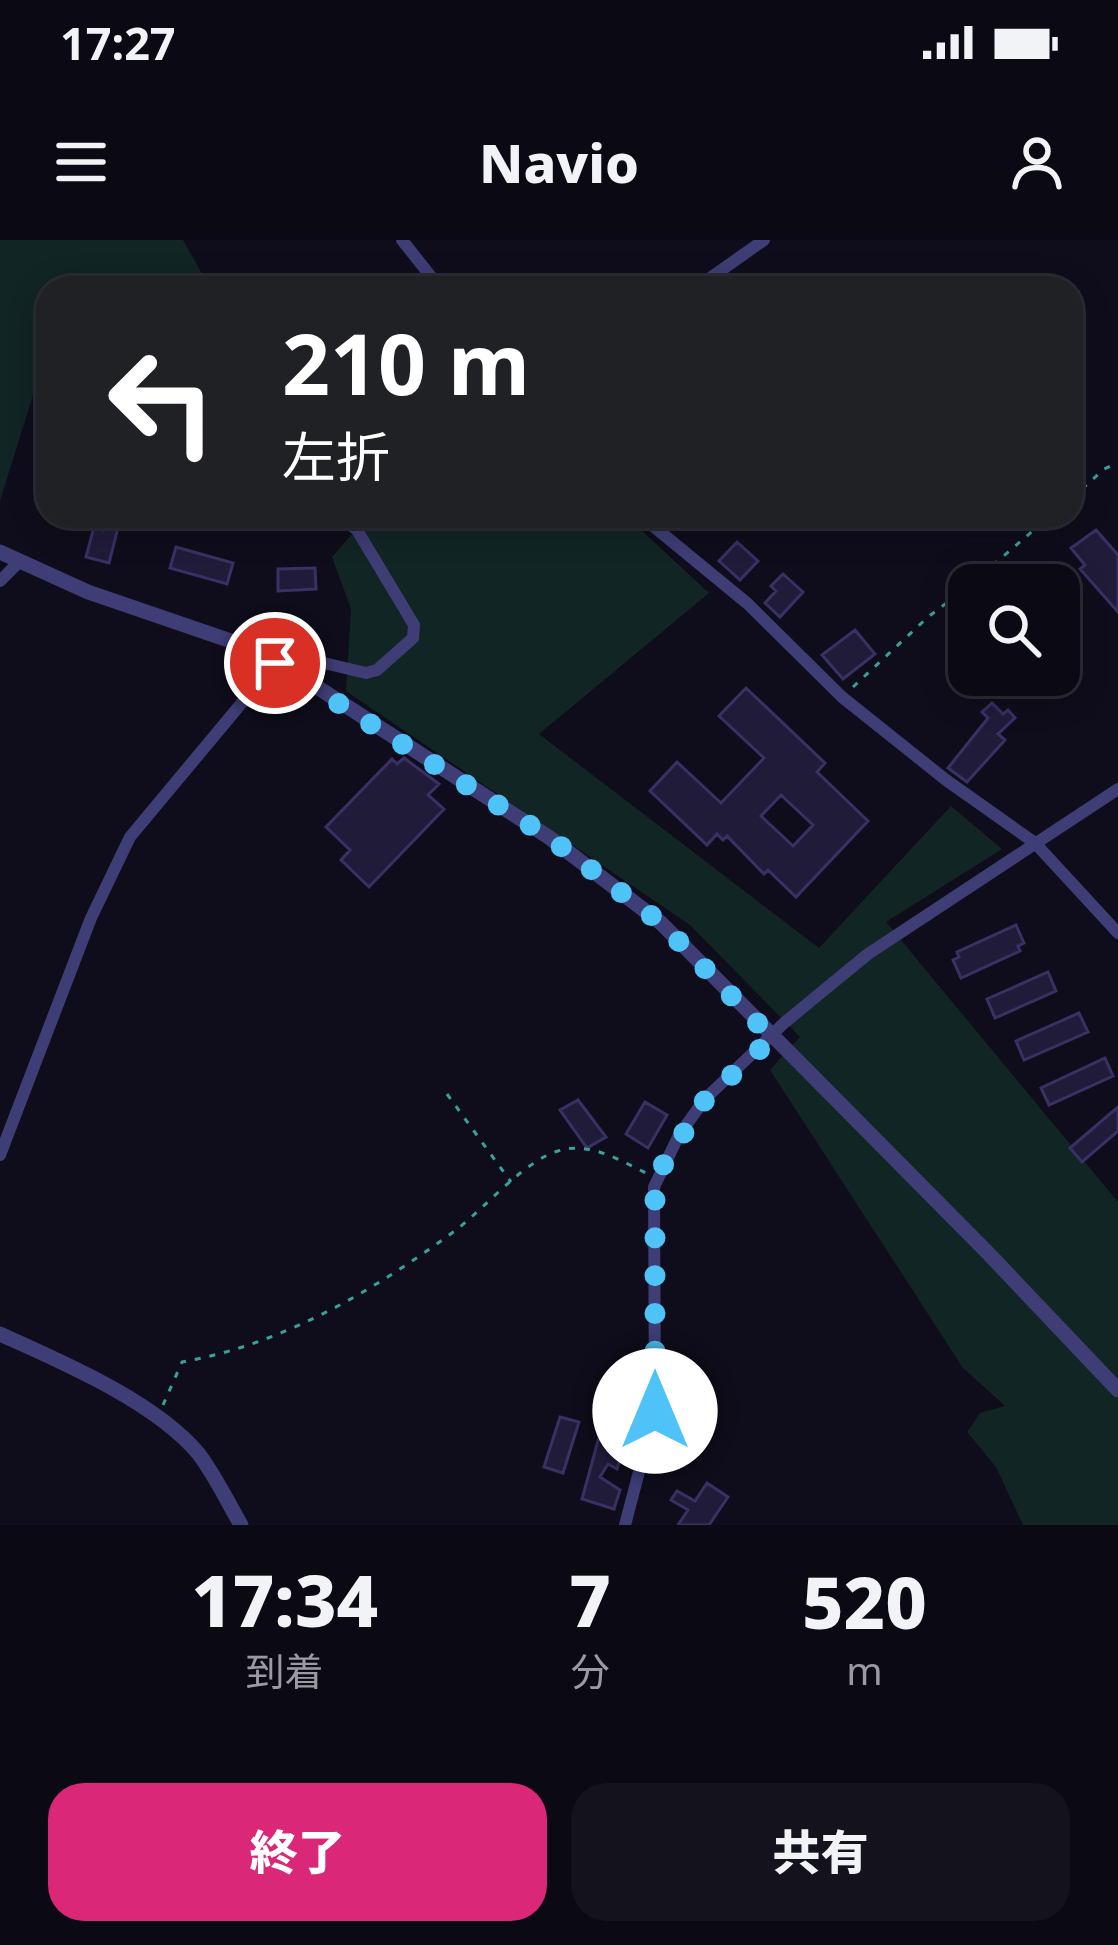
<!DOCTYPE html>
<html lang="ja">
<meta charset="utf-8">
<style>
:root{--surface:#0b0a14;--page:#14131d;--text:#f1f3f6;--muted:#9a9aa0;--line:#2b2b34;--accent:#db2777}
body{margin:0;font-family:"Noto Sans","Noto Sans JP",sans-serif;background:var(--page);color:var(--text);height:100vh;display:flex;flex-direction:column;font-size:45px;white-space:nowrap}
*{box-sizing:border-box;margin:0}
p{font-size:39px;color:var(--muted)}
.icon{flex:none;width:66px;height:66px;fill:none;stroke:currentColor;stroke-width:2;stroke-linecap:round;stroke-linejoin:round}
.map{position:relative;height:1285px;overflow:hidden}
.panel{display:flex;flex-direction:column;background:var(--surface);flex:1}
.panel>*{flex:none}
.banner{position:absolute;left:36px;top:36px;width:1047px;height:252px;border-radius:36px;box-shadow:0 6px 30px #0003,0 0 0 3px var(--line);background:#202124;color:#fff;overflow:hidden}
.controls{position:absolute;left:948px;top:324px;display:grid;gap:24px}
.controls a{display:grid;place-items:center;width:132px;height:132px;border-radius:24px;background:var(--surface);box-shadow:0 6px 30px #0003,0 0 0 3px var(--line);font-size:60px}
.pin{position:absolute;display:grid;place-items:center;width:102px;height:102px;color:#fff;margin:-51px;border:6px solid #fff;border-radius:50%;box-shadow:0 3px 12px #0007}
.me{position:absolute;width:132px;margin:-66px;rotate:0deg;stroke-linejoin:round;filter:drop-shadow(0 0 9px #0008)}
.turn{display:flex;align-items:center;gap:42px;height:252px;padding:0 48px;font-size:54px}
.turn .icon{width:156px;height:156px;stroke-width:2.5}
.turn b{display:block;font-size:84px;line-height:102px}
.eta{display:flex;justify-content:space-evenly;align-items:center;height:204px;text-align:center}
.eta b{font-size:72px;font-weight:800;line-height:84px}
.button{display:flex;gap:24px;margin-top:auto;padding:24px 48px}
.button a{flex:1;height:138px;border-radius:36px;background:var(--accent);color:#fff;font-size:48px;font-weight:800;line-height:138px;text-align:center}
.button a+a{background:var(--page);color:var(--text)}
.status{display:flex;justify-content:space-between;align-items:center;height:84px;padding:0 60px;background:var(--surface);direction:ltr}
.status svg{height:33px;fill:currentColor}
header{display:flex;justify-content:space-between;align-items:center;height:156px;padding:0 48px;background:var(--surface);font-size:54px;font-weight:800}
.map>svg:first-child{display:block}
.green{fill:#112524}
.building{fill:#211b3a;stroke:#393064;stroke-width:3;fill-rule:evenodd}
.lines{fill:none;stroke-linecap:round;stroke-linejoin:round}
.path{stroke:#39a19a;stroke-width:3;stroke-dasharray:6 9;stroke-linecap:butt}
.minor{stroke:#3e3d75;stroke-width:12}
.tertiary{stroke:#3e3d75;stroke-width:15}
.route{stroke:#4fc3f7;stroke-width:21;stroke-dasharray:0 37.8}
</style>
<div class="status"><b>17:27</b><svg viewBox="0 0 49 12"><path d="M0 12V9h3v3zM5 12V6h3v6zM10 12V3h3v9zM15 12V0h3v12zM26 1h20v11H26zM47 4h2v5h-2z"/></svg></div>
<header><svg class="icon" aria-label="menu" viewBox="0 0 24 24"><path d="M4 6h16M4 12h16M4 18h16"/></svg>Navio<svg class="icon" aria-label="person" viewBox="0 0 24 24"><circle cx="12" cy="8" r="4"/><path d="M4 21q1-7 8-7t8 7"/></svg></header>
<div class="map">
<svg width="1118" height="1285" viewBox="0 0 1118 1285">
<rect width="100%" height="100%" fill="#0f0d1b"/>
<path class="green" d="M0,0H183L210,48H48V148L33,155L0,261Z
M368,276H626L709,353L539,494L819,708L951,566L1002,609L886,682L1118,962V1285H1023L996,1227L967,1192L980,1173L1005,1166L963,1128L770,830L800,797L690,685L346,451L351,369L332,317Z"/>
<path class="building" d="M104,276H121L109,323L86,317L94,287L103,290Z
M1096,290L1118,315V372L1080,329L1085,325L1071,308Z
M737,302L758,321L740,340L719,321Z
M176,307L233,323L227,344L170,328Z
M315,328L316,349L278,351V329Z
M783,334L803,352L780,377L765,363L776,351L771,346Z
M855,390L875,414L843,439L822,415Z
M746,448L825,523L817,532L868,581L796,657L768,630L764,634L727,596L723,600L717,594L707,605L650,551L677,522L721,563L764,518L719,476ZM781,555L813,585L793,606L761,576Z
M992,463L1003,474L1008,470L1015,478L998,494L1005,500L967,542L948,528L988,478L982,472Z
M404,518L439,544L428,555L444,569L369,647L341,620L350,610L326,587L392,519L397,524Z
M1016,685L1024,703L1018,706L1020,711L961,738L953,720L959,717L957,712Z
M1048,732L1056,751L995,778L987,759Z
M1079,773L1088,792L1024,820L1016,801Z
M1105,818L1113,836L1049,865L1041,848Z
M578,860L606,897L587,908L560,870Z
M645,862L667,875L648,908L626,894Z
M1118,867V891L1082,922L1070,908Z
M560,1177L579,1182L563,1233L544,1227Z
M599,1197L624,1205L617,1229L608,1224L600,1237L620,1250L614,1269L582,1259Z
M707,1243L728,1257L709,1285H678L688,1270L671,1260L677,1251L695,1261Z"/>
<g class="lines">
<path class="path" d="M1071,259L1104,229L1118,223
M970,345L1050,276
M853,447L928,377L969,346
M447,854L511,942
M163,1165L182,1122C284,1104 373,1051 456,990C485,968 524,921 558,911C589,901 619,920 646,933"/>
<path class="minor" d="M402,0L440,48
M696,48L764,0
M641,276L748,364L842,457L946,540L1035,603L1118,693
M0,341L18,323
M297,434L324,423L366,433L377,430L413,398L414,385L357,290L347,282L348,276
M0,915L91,678L130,597L275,423
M625,1285L655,1171L654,947L679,895L705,859L784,783L868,714L1118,549"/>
<path class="tertiary" d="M0,312L88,352L231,401L297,434L550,598L661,683L987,1012L1118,1150
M0,1094C62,1122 154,1161 198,1213C215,1235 227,1261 241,1285"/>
</g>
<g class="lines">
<path class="route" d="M275,423L550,598L661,683L772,798L705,860L655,938V1171"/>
</g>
</svg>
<div class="controls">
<a><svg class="icon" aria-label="search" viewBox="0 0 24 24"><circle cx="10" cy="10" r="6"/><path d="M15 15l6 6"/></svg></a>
</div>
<div class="pin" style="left:275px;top:423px;background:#d93025"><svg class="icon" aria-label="arrive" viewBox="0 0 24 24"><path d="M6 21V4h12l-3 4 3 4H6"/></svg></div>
<svg class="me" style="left:655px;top:1171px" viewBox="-20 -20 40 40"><circle r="19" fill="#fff"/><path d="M0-13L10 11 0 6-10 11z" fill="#4fc3f7"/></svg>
<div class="banner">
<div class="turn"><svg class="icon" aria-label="left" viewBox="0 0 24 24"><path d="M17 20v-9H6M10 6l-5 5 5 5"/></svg><div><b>210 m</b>左折</div></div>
</div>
</div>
<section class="panel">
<div class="eta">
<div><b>17:34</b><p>到着</p></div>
<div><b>7</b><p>分</p></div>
<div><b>520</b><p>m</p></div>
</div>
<div class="button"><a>終了</a><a>共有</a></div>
</section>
